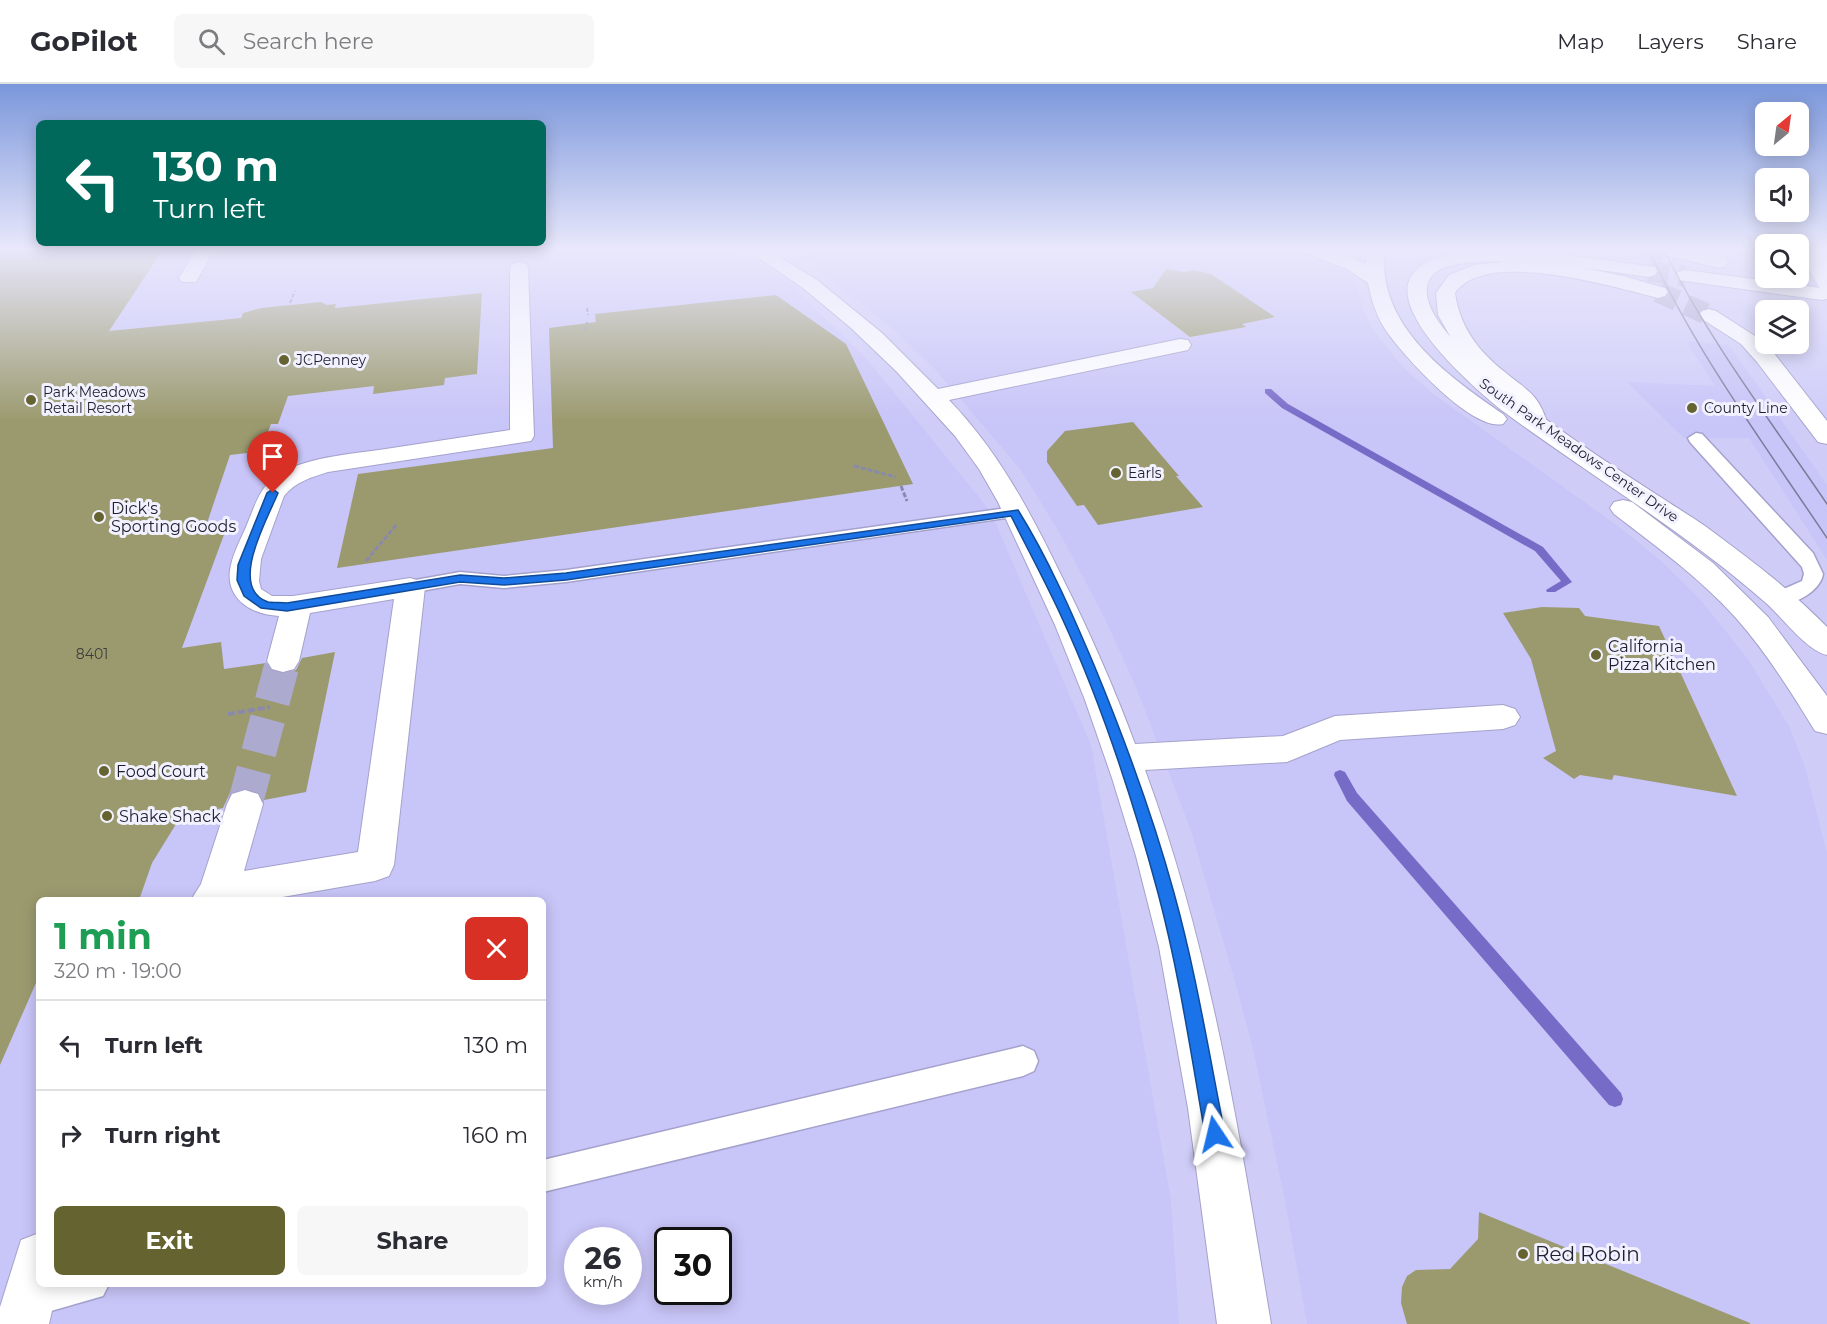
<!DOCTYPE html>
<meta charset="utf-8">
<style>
:root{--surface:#fff;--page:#f7f7f7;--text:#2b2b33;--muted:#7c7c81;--line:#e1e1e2;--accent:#656431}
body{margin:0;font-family:Montserrat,sans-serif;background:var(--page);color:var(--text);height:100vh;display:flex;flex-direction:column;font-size:22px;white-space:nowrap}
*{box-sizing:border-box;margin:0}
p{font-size:20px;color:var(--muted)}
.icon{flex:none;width:33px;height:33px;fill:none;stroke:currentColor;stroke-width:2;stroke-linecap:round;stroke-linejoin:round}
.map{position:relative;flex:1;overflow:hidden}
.side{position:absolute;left:36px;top:813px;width:510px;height:390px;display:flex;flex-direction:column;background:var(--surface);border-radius:9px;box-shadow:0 3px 15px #0003}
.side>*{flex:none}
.top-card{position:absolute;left:36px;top:36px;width:510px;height:126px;border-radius:9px;box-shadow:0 3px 15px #0003;background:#00695c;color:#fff;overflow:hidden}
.needle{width:39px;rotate:29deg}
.controls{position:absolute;left:1755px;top:18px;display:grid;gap:12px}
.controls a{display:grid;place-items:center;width:54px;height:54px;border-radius:9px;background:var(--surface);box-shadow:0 3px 15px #0003;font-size:30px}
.speed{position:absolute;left:564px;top:1143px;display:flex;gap:12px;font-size:30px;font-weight:700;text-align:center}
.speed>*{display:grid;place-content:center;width:78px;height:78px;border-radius:50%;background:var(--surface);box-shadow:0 3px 15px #0003;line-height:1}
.speed small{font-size:15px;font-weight:400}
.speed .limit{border:3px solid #111;border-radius:9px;background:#fff;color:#111}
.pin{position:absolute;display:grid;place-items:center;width:51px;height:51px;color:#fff;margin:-62px -26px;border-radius:50% 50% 50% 0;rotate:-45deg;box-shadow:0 0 6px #0007}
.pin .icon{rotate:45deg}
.me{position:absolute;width:66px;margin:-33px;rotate:350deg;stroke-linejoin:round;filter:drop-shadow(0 0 4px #0008)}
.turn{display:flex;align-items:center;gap:21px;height:126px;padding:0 18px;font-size:27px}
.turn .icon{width:78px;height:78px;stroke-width:2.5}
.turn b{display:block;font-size:42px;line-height:51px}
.round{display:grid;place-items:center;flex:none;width:63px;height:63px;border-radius:9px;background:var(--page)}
.head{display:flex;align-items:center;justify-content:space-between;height:102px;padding:0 18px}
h1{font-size:36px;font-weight:700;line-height:45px;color:#1e9e55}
.button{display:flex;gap:12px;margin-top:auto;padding:12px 18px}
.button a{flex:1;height:69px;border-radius:9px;background:var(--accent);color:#fff;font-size:24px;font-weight:700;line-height:69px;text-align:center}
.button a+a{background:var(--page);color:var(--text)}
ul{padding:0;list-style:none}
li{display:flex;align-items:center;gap:18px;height:90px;padding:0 18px;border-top:2px solid var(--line)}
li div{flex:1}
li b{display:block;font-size:22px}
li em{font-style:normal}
header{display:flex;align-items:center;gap:36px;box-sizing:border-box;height:84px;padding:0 30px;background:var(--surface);border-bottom:2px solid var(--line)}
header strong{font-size:28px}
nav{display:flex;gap:33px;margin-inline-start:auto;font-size:21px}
.search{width:420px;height:54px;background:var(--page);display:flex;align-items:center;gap:15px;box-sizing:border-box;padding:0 21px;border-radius:9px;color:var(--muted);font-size:22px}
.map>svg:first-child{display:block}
.built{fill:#c8c5f8;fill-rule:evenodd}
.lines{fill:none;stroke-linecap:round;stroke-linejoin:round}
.stream{fill:#776bc8;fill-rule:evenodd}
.building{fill:#9b9a6f}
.street-tunnel{stroke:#acaacf;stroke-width:35;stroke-dasharray:35 18;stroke-linecap:butt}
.secondary-tunnel{stroke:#acaacf;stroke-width:21;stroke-dasharray:21 10;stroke-linecap:butt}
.highway-tunnel{stroke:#acaacf;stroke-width:21;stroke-dasharray:21 10;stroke-linecap:butt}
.lane-casing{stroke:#a4a2cc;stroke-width:3}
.street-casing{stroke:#a4a2cc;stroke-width:2}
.secondary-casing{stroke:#a4a2cc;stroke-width:2}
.highway-casing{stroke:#a4a2cc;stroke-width:2}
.path-far2{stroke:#8a89a9;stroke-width:2;stroke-dasharray:4 2;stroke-linecap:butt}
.path-far1{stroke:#8a89a9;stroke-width:3;stroke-dasharray:5 2;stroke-linecap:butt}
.path{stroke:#8a89a9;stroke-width:4;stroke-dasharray:7 3;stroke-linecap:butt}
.lane{fill:#fff;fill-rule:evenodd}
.street{fill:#fff;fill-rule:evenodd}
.secondary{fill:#fff;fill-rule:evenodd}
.highway{fill:#fff;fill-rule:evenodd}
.tram{stroke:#7d7b99;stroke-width:1.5}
.highway-bridge-casing{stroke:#a4a2cc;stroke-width:22;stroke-linecap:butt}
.highway-bridge{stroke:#fff;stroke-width:21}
.route{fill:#1a73e8;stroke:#114b97;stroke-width:1.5}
.poi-dot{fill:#656431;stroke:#f2f1ff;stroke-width:2}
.labels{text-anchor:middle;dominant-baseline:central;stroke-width:6;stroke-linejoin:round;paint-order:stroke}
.far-poi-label{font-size:14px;fill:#1f1e2d;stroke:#f2f1ff;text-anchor:start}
.far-street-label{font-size:14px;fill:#1f1e2d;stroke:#f2f1ff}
.number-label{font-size:14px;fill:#3e3d3e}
.poi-label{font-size:16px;fill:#1f1e2d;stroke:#f2f1ff;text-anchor:start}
.near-poi-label{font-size:20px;fill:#1f1e2d;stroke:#f2f1ff;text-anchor:start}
</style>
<header>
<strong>GoPilot</strong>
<div class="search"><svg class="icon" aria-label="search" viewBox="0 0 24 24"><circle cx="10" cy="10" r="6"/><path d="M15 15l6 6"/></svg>Search here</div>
<nav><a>Map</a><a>Layers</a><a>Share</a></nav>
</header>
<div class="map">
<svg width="1827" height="1240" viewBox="0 0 1827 1240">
<rect width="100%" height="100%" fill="#cfcdf8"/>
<path class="built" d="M0,164H727L788,198L866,274L991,428L1091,661L1171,1116L1179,1240H0ZM39,816H543V1200H39ZM578,1156H628V1208H578ZM668,1156H718V1208H668Z
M791,164H1287L1317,174L1344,186L1352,192L1356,197L1363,226L1376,250L1404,284L1431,308L1622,445L1661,477L1699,514L1748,575L1790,644L1805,683L1827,769V1240H1307L1285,1117L1254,970L1238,908L1190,744L1136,603L1103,531L1059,448L1020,385L934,284L888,241L814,183L819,181Z
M1686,257L1729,261L1827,401V476L1749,354H1684L1627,298L1715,302Z"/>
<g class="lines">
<path class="stream" d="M1265,305H1271L1288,320L1543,463L1572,498L1555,508H1547L1546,506L1561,497L1535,467L1282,324L1265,309Z
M1340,686L1345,688L1357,709L1621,1009L1623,1015L1621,1021L1615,1023L1609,1021L1347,717L1334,691L1335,688Z"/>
</g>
<path class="building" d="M0,164H164L109,247L241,234L243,229L261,224L321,218L327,221L336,220L335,224L482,209L477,290L445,294L444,301L373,310L374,302L288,312L278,340H271L262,363L248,365L247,369L230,371L203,451L225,448L182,564L221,558L224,585L266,579L271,587L282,590L296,586L302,574L335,568L306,708L264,716L259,708L244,704L230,709L223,724L181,732L152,779L139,816H39V892L0,981Z
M1166,185L1184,188L1194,186L1211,190L1275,233L1242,240L1246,243L1190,253L1131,208L1153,204Z
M776,211L846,260L913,400L337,484L358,390L553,364L549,244L596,238L595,230Z
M1133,338L1179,392H1176L1203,423L1098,441L1084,421L1077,422L1047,378V367L1065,347Z
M1542,523L1579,524L1585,532L1659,542L1737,712L1614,691L1612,696L1580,691L1574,695L1543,674L1556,667L1531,575L1503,529Z
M1479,1128L1750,1239V1240H1407L1401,1219L1402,1203L1407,1192L1416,1186L1450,1185L1478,1155Z"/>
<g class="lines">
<path class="street-tunnel" d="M245,720L283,577"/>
<path class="secondary-tunnel" d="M1648,187L1685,192"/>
<path class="highway-tunnel" d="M1642,164L1674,168
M1658,208L1709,231"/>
<g class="lane-casing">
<path id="lane" d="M1696,349L1702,350L1813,469L1823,490C1820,509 1789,524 1772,520L1769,515L1772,510L1802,497L1804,490L1802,483L1690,358L1688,354Z
M1014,423L1020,424L1023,428L1020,432L566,498L504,504L460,500L410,509L403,507L400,503L403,499L410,497L460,488L504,492L566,486Z
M1023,962L1034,967L1038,977L1034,987L1023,992L543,1108V1076Z
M39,1195V1200H109L103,1212L30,1233L17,1228L12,1215L17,1202Z"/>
</g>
<g class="street-casing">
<path id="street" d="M197,164H215L196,198H182L179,194Z
M744,164H765L817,196L882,249L938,305L1180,255L1188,256L1191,261L1188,266L949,316C999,368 1031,429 1062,493C1089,547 1114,603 1135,660L1283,652L1335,632L1503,621L1515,625L1520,633L1515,641L1503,645L1340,656L1287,678L1145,686C1211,864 1240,1053 1271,1240H1217L1188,1024L1159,863L1136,772L1112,694L1085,616L1055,541L998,418L979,385L955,352L896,287L851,244L803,204Z
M519,178L526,180L528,184L534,352L531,357L328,388C312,393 295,398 284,412L261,475L259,497L261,505L272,512H293L410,494L420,497L425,503L394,781L389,792L375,797L265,816H191L201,800L227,720L232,710L245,706L258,710L263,720L244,787L358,768L394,515L310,529L299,577L294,585L283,588L272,585L267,577L279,532C253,531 226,516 230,486C232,471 240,457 246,443C256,420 260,398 286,386C315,373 348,370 379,366C423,359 466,353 510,346V184L512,180Z
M39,1149V1200H58L49,1240H0V1223L21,1156Z"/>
</g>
<g class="secondary-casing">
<path id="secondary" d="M1301,164H1326L1366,180L1367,164H1385C1375,241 1448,292 1503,330L1507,335L1503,340C1472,348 1399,268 1383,242C1375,228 1371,214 1368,199L1347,185L1304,168Z
M1477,166L1537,167L1655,183L1657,187L1655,191L1648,193C1609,188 1454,160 1431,193C1389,252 1664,413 1705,442C1747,473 1790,505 1827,543V571C1806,566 1783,534 1766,519C1684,447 1591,392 1504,328C1478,307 1378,223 1416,186C1432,171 1456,169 1477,166Z
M1685,186L1822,204L1827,205V215L1822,216L1678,196L1675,192L1678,188Z
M1623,416L1632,418L1713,479L1768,533L1827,612V650L1815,647C1791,608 1766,568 1736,534C1700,494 1656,462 1614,430L1610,424L1614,418Z"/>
</g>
<g class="highway-casing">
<path id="highway" d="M1456,164H1489L1623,192L1665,204L1668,208L1665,212L1658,214C1614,203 1486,164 1455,209C1460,244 1479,268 1506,289C1528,307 1538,310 1547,338L1543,343L1535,345L1527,343L1516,319L1480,289L1455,261L1438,231L1436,209L1449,191L1474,181L1504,178L1459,168Z
M1668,164C1686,162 1707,169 1726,174L1728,178L1726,182L1719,184L1674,173L1668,172L1665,168Z
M1709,225L1716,227L1755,252L1773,268L1827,337V360L1818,358L1757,278L1741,260L1702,235L1699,231L1702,227Z"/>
</g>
<path class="path-far2" d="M290,219L295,207
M587,224L588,231
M585,246L587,238"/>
<path class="path-far1" d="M854,382L896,393
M901,402L907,417
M366,477L397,440"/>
<path class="path" d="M228,630L270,623"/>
<use href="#lane" class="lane"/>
<use href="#street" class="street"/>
<use href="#secondary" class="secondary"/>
<use href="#highway" class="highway"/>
<path class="tram" d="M1648,164C1695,267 1764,360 1827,454
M1663,164C1708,255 1770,336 1827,420"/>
<g class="highway-bridge-casing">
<path id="highway-bridge" d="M1809,164L1827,196"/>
</g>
<use href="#highway-bridge" class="highway-bridge"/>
</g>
<linearGradient id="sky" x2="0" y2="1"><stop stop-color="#7b97db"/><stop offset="0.49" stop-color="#e9e8fc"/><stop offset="1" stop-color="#e9e8fc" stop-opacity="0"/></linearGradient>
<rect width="1827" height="337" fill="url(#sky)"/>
<path class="route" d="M273,405L278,409C268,434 227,504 268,518C274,519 282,518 287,519L460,491L504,494L566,489L1018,426C1048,474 1072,529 1094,581C1125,656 1153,732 1174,809C1196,888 1209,970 1225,1050L1222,1057L1215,1060L1208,1057L1205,1050C1191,970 1179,888 1158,809C1133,716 1102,621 1062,534C1046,499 1028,466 1011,432L566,496L504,501L460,498L287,527L261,524L244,512L237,496L238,481L267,409Z"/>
<g class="poi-dot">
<circle cx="284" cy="276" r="6"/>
<circle cx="31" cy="316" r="6"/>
<circle cx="1692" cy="324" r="6"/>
<circle cx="1116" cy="389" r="6"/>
<circle cx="99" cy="433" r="6"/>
<circle cx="1596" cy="571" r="6"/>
<circle cx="104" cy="687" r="6"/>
<circle cx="107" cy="732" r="6"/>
<circle cx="1523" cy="1170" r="6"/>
</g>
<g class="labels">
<g class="far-poi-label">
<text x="296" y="276">JCPenney</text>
<text x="43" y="308">Park Meadows<tspan x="43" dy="16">Retail Resort</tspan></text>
<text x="1704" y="324">County Line</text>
<text x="1128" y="389">Earls</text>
</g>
<g class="far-street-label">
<text transform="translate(1579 366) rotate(35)">South Park Meadows Center Drive</text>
</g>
<g class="number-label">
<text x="92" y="570">8401</text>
</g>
<g class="poi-label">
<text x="111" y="424">Dick's<tspan x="111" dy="18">Sporting Goods</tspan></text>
<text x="1608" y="562">California<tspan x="1608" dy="18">Pizza Kitchen</tspan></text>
<text x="116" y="687">Food Court</text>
<text x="119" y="732">Shake Shack</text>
</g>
<g class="near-poi-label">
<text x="1535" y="1170">Red Robin</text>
</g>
</g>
</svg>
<div class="controls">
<a><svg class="needle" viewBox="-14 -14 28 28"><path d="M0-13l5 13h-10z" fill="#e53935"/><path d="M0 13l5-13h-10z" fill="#7c7c81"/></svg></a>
<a><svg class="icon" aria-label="sound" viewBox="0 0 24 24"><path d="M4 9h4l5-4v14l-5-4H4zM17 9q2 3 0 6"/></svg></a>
<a><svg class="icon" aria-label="search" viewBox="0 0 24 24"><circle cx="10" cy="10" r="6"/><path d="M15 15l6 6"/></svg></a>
<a><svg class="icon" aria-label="layers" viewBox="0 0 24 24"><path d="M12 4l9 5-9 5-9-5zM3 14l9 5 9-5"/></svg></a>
</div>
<div class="speed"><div>26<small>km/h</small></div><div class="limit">30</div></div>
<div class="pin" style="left:273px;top:409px;background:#d93025"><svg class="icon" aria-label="arrive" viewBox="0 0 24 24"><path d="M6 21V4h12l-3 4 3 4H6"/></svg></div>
<svg class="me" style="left:1215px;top:1050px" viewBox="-20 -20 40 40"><path d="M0-17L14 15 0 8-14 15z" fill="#1a73e8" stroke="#fff" stroke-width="4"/></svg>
<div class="top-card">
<div class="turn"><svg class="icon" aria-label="left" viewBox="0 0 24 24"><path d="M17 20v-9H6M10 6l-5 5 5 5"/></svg><div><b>130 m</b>Turn left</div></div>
</div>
<section class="side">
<div class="head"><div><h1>1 min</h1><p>320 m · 19:00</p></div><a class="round" style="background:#d93025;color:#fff"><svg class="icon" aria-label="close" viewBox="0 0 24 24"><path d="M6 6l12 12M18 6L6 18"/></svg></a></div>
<ul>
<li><svg class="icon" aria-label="left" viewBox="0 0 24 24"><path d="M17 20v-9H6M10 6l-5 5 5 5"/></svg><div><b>Turn left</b></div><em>130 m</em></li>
<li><svg class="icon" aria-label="right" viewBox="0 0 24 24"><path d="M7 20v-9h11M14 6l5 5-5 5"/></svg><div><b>Turn right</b></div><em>160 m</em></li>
</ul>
<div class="button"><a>Exit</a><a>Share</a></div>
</section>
</div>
